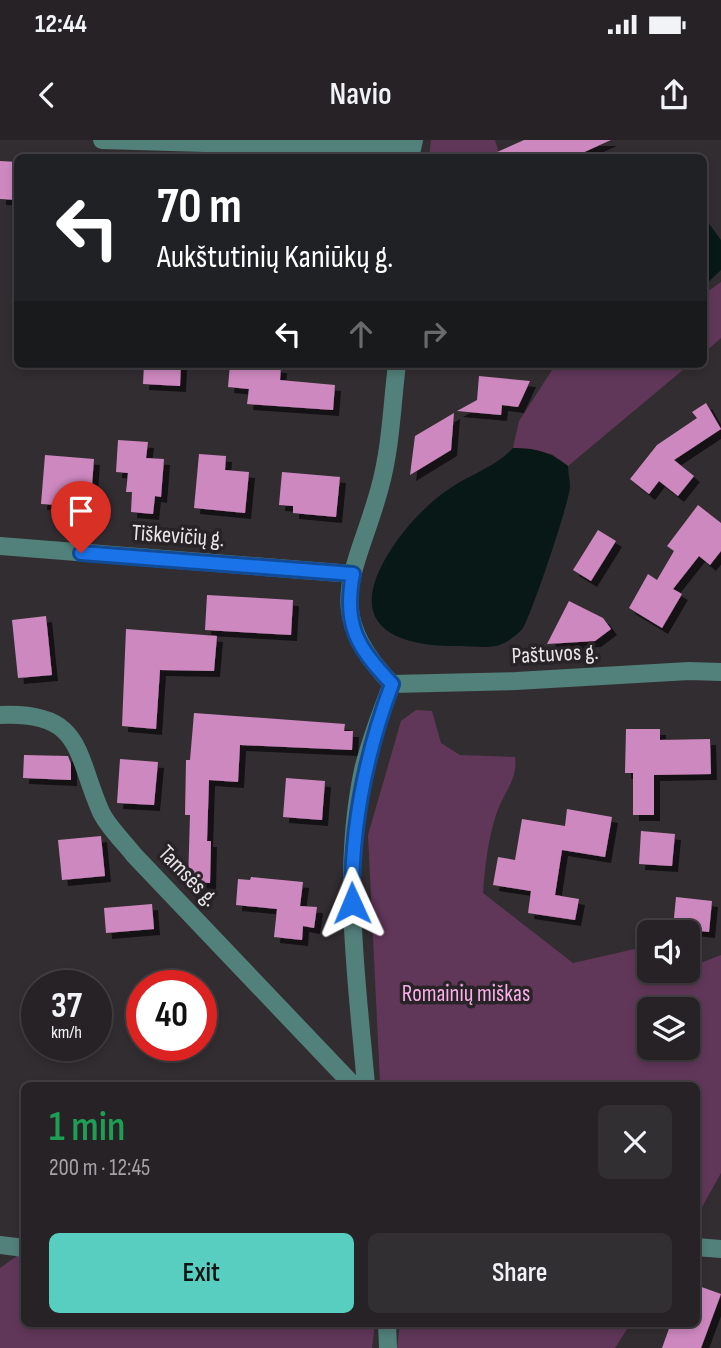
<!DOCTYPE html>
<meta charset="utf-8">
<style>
:root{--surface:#262225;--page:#322f32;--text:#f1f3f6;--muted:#a4a4a7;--line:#423f42;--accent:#58cec1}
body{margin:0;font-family:"Sofia Sans Condensed",sans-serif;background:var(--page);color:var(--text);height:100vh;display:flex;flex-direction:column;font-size:26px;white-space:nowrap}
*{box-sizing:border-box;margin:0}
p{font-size:23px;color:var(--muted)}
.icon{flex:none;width:38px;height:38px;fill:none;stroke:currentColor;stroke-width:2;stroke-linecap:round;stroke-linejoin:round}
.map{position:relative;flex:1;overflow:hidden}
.side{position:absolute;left:21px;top:942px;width:679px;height:245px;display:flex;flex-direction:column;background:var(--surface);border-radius:10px;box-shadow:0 4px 10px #0003,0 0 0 2px var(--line)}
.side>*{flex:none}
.banner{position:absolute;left:14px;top:14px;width:693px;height:214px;border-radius:10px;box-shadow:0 4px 10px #0003,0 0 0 2px var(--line);background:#202124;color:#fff;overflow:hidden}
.controls{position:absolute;left:637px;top:780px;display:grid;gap:14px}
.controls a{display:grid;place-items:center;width:63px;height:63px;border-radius:10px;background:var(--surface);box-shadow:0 4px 10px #0003,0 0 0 2px var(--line);font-size:35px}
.speed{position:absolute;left:21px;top:830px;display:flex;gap:14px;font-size:35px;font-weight:700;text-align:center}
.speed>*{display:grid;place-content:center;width:91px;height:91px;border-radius:50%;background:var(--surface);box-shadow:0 4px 10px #0003,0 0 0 2px var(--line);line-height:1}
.speed small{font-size:18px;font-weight:400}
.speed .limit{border:10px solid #d22;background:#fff;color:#111}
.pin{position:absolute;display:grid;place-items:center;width:60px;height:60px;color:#fff;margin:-72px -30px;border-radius:50% 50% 50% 0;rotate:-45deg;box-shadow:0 0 7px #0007}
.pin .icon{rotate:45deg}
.me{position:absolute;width:77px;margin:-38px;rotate:359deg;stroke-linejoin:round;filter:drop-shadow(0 0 5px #0008)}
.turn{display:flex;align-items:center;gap:24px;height:147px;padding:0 28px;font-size:32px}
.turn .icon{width:91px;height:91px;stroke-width:2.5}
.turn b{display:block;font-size:49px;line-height:60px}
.lanes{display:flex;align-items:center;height:66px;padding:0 28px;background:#0003;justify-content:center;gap:35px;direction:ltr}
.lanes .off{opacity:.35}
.round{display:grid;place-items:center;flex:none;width:74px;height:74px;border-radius:10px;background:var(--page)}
.headline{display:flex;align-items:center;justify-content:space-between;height:119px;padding:0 28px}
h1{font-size:42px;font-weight:600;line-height:52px;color:#1e9e55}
.button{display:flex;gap:14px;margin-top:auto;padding:14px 28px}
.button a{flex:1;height:80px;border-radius:10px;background:var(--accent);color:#111;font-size:28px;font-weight:600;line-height:80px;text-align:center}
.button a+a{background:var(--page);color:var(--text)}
.status{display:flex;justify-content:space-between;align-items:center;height:49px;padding:0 35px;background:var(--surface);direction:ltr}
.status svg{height:19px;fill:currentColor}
header{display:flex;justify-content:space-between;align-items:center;height:91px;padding:0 28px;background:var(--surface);font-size:32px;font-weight:600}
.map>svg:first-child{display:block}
.green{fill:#613759;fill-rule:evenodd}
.water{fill:#081816}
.building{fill:#ce88c0;filter:url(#shadow)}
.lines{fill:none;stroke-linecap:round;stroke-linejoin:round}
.minor{stroke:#52807a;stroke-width:18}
.route-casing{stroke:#114b97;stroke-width:18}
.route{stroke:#1a73e8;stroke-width:12}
.labels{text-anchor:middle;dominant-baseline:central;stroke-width:7;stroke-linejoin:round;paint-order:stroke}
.street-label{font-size:23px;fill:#e9e6e9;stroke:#282327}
.park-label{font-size:23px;fill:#faafea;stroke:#282327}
</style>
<div class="status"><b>12:44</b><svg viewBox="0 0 49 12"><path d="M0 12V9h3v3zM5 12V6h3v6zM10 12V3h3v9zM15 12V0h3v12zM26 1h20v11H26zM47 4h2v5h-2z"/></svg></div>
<header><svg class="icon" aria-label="back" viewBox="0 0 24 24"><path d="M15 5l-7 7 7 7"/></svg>Navio<svg class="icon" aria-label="share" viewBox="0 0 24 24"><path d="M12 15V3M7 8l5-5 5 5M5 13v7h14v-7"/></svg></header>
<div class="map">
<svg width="721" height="1208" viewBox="0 0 721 1208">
<defs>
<filter id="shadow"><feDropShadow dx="6" dy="6" stdDeviation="0" flood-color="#0009"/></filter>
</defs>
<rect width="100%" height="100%" fill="#322d31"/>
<path class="green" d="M431,0H495L500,17L429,18Z
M721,142V198L704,213V154Z
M556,224H690L568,326L552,314L513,308L519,281Z
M416,570L432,571L441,603L460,615L515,617C518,639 504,652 497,672C488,698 485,726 483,753L573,823L639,808L649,811V831H688V821L698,824L721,815V1033L697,1076L696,945H387L380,942L368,695L401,581ZM649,870H688V908H649Z
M17,1116L24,1117V1183H375L372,1208H0V1128Z
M400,1183H631L615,1208H397Z"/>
<path class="water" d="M704,77L721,100V130L704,146Z
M513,308C536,308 550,312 568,326C568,333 570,340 570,347C569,363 532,474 523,488C519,493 508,502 502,504C492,509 472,506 460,506C387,507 344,481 392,408C408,383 435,356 460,342C480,331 498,324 513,308Z"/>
<path class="building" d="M524,0H611L571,18H484Z
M0,21L18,22V60L0,59Z
M144,224H181L180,246L143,244Z
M230,224L281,227L280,240L335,245L333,270L247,264L249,249L228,247Z
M479,236L530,241L518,267L502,265L501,275L457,271L477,260Z
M706,263L721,289L674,320L694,336L678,356L659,341L649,354L630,339L657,305L697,278L692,272Z
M454,273L451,310L410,335L415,296Z
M118,300L148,302L146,318L164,319L161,357L155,356L153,374L131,372L132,352H126L128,333L116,332Z
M199,314L226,316L225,330L249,332L245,373L194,368Z
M45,315L94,319L92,345L76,344L74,366L41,364Z
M282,332L340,337L336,377L293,373V366L279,365Z
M698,365L721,383V411L710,425L699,416L673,449L682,454L662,488L629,468L648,434L657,440L674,411L667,406Z
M598,390L616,401L591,441L573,430Z
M207,455L293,460L291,495L205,490Z
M569,461L603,478L611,489L595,501L547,504Z
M46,476L52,535L18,538L12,480Z
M126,489L217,496L214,531L160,530L156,589L122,586Z
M194,573L345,584L344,591H353L352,610L240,605L238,642L209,640L207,701H211L210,743L188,742L190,675H185L186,620H190Z
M626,589H660V600L710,599L711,634L654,635V675H633V633H625Z
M24,615L68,616L71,624V640L23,638Z
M120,619L158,622L154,665L117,663Z
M286,638L325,641L322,680L283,677Z
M567,669L612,677L605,717L562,710L555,755L579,759L575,780L528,773L531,751L493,745L498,717L515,720L522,679L565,686Z
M641,691L675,694L672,726L639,724Z
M101,696L105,736L62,740L58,700Z
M251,737L303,742L300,766L317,767L314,788L303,786L302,800L274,797L277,769L236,765L238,739L250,740Z
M676,757L712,761L709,792L673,788Z
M152,764L154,789L106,793L104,768Z
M696,1145L721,1154L701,1208H662L671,1183H696Z"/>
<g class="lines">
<path class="minor" d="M102,0L412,9L414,0
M0,406L353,434
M392,544C319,468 357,433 380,347C391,307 392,264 397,224
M392,544L516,541L689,531L721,532
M0,575C84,571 75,614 101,672C108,687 124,702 134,715L353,945
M366,945C357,841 341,734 363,630C370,601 381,572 392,544
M0,1105L24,1108
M696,1107L721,1109
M387,1183L388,1208"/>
</g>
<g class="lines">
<g class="route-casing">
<path id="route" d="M81,413L353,434C343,485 357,507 392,544C365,616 351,686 352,763"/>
</g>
<use href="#route" class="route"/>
</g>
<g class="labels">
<g class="street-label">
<text transform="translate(178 396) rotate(4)">Tiškevičių g.</text>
<text transform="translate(555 514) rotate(-3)">Paštuvos g.</text>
<text transform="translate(188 736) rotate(46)">Tamsės g.</text>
</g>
<g class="park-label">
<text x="466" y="854">Romainių miškas</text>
</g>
</g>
</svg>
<div class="controls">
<a><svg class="icon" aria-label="sound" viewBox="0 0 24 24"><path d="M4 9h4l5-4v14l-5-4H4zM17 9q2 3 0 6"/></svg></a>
<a><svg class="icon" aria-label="layers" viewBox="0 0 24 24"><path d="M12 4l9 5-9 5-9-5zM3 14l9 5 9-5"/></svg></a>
</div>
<div class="speed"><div>37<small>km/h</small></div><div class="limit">40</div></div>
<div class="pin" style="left:81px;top:413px;background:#d93025"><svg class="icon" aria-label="arrive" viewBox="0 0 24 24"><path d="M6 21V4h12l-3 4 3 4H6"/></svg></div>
<svg class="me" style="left:352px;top:763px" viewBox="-20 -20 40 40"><path d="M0-17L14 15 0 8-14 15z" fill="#1a73e8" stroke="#fff" stroke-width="4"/></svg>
<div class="banner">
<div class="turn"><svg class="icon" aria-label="left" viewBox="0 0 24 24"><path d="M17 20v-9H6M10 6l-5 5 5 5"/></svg><div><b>70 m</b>Aukštutinių Kaniūkų g.</div></div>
<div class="lanes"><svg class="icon" aria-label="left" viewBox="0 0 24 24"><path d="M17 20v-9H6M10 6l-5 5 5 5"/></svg><svg class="icon off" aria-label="ahead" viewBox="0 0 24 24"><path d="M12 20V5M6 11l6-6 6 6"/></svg><svg class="icon off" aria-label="right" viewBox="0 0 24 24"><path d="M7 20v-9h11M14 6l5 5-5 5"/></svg></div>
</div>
<section class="side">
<div class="headline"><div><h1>1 min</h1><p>200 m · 12:45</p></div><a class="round"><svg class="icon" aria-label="close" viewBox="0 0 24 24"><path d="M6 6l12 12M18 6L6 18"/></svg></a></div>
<div class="button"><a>Exit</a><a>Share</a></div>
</section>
</div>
